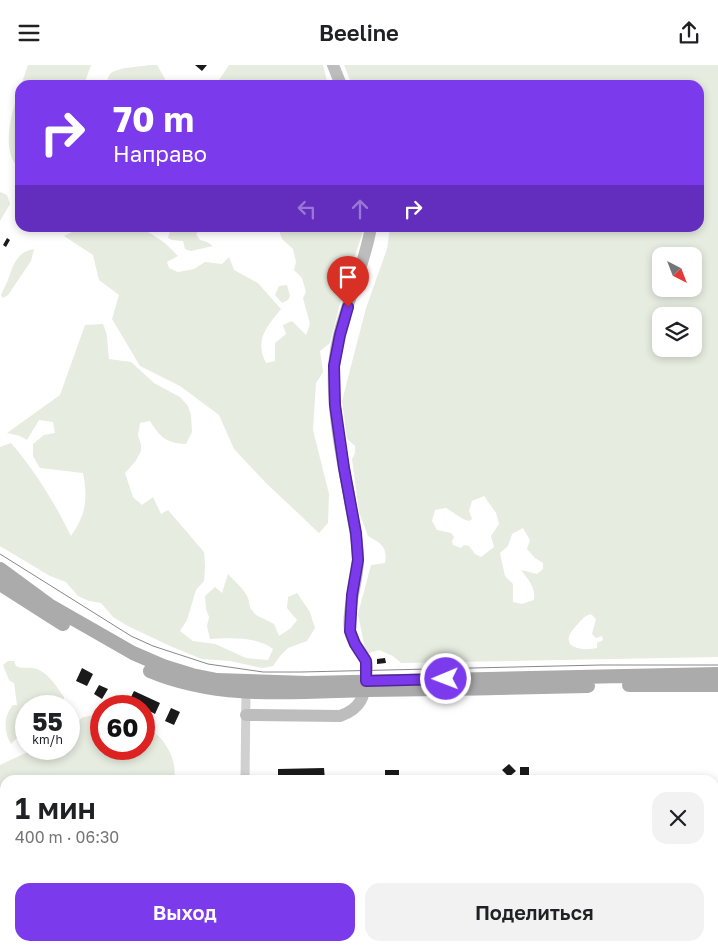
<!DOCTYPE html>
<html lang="ru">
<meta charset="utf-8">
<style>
:root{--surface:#fff;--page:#f2f2f2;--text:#202124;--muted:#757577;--accent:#7c3aed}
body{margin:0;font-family:"Golos Text",sans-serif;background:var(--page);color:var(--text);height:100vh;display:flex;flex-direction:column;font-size:19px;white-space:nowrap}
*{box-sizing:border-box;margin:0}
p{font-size:16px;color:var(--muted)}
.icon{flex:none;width:28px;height:28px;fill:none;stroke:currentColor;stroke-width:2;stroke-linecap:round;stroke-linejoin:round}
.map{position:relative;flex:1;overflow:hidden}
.drawer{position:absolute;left:0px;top:710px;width:719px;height:176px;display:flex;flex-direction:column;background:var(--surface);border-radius:15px 15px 0 0;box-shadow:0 2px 8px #0003}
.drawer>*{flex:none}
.banner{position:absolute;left:15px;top:15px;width:689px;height:152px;border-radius:15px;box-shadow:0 2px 8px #0003;background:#7c3aed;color:#fff;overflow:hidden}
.needle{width:32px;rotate:138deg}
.tools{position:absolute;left:652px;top:182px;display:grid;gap:10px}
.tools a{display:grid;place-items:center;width:50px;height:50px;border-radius:10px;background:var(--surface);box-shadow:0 2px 8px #0003;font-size:25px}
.speed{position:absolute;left:15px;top:630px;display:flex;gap:10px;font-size:25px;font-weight:700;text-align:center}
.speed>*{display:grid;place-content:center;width:65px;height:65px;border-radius:50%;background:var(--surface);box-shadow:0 2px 8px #0003;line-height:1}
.speed small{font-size:12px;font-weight:400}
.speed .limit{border:8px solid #d22;background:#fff;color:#111}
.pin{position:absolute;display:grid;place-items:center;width:42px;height:42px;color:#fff;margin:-51px -21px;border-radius:50% 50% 50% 0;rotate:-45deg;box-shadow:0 0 5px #0007}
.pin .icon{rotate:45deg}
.me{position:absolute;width:55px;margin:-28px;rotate:269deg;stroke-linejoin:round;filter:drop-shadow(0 0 4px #0008)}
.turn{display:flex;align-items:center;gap:18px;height:105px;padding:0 15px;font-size:22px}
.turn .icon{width:65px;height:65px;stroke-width:2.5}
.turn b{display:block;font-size:35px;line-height:42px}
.lanes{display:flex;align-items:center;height:48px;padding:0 15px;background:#0003;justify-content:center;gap:25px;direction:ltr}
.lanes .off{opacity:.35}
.round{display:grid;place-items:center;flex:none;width:52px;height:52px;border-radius:15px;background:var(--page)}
.overview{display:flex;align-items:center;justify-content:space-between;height:85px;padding:0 15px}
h1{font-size:30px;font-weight:600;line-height:38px}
.primary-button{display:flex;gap:10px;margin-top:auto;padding:10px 15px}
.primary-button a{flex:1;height:58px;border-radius:15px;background:var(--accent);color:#fff;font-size:20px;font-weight:600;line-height:58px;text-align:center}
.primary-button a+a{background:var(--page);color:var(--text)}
header{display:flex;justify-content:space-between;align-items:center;height:65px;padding:0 15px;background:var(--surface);font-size:22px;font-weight:600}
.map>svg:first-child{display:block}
.green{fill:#e6ecdf;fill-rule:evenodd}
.building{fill:#1a1a1a}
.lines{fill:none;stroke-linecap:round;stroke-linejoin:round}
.street{stroke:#d0d0d0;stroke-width:9}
.secondary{stroke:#bdbdbd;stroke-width:12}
.primary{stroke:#ababab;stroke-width:14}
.tram{stroke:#888;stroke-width:1}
.route-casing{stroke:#51269a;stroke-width:12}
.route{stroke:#7c3aed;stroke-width:9}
</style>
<header><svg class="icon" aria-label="menu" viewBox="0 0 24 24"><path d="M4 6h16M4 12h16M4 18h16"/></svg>Beeline<svg class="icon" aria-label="share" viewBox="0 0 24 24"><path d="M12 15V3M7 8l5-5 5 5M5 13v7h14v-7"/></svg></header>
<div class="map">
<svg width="718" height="886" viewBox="0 0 718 886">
<rect width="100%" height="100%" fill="#fff"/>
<path class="green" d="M28,0H91L84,20H21Z
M150,0H157L165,14L164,20H106C107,17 108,11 110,9C116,2 140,2 150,0Z
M229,0H323L328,20H190L219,15Z
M344,0H718V592L401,598L393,591L379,585L366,589L358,549L371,500L385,498C388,482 381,478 368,471L359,447L352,394L355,388V381L347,374L342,336L366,243L387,184L390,163L699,162V20H352ZM661,191H694V224H661ZM661,251H694V284H661ZM484,431L496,448L499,459L491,471L494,482L481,492L475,489L469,481L464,480L461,483L453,480L452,476L454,472L451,468L437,465L432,456L435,445L446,443C454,447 460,454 469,456L472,454L469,446L472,436ZM523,463L530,475L527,484L535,493L543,498V504L537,509L521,505C528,514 536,523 534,535L522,539L513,537V519L505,511L500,488L508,481L512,469ZM591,549L596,554L592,569L596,573L602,571L603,575L597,578V583C579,587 557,581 576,561C581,556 583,551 591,549Z
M20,23V104C0,88 11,48 20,23Z
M0,127L7,130L10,139L0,156Z
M98,162L142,163L165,178L178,191L167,197L169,203L178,207L194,204L205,197L222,199L229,192L234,205L258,218L281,244C267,262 254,274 266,298L275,296V278L286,269L283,260L292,256L306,270L310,259L303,233L306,227L302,213L294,205L296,197L293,184L282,174L278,163H364L341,235L330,278L320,286L323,307L316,318L313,365L329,429L328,458L319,468L265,417L234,384L219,350L180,321L140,301L112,254L119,230L99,215L93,190L64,171L80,163Z
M171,163H201L196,169L200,175L207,177L213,181L191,186L185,184L183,176L172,175L168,173Z
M34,184L31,196L8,230L3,233L1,230C3,225 6,220 8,215C13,201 16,187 34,184Z
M287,220L290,231L288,235L282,238L275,230L279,221Z
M103,259C109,272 107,280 109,294L131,297L154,318L180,332L188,341L191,350L192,367L186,379C166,378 160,372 150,356L140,358L138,370L141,380V386L135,397L125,408L133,432L142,440L153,432L161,449L168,445L204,487L205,501L204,516L196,525L187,555L180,566L193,576L215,579L246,593L268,595L273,584C256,571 230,573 210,574L207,561L209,552L206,544L205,531L215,522L222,528L228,509C238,520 250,528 250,543L256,550L274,559L279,571L291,563L297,555L287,543L288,532L297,528L310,547L315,563L307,576L288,583L280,591L273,601L262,603L230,596L202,594L170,581L128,561L113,552L101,538L89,536L78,531L66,517L50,511L0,481V382L11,378C35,406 55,438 71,471C86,450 88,433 83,408L40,403L33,391V379L44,370L55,368L53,357L39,355L27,375L20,371L7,368L60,330L85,260Z
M8,596H14L16,601C22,604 26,602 32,603C46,604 57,622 64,632L62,641H26V654L24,653L17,663L23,667V672L17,673L11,679C3,667 4,650 13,640H17L14,618L9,615L3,600Z
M95,650L101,654V684H144V661C164,670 178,694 174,715H5V812L3,818L0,814V700L34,684H69V664L83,652Z
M718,750V886H609L612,883L611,881H714V753Z
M0,822L5,827V868L0,862Z
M18,881H48L49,882L46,886H23Z
M66,881H208L210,886H68Z
M293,881H309L314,886H284Z
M334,881H550L561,886H321Z"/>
<path class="building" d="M195,0H207L202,6Z
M7,173L10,175L6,182L3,180Z
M385,593L386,598L377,599V594Z
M82,603L93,609L87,621L76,616Z
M99,620L108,624L102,634L94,629Z
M134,626L160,638L155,649L144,643V641H139L129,636Z
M171,643L180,647L174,660L165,656Z
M509,699L516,706L509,712L502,705Z
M520,702H529V710H520Z
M324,703L325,715H278V704Z
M385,705H399V715H385Z
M681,711L683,715H672Z"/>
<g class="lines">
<path class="street" d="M245,715L246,627
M243,881V886"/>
<path class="secondary" d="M333,0L341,20
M246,650L340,651C361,644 365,631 366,611C367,606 368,600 366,596C361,585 352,578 350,566C347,542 358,518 358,494C358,473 352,451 349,430C341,389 332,344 334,302C337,254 363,210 371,162"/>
<path class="primary" d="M0,504L49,540L133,588L163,601L192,610L217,615L307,618L718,609
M0,519L63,559
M150,606C219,635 294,627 367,625C441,624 514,623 588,621
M629,620H718"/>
<path class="tram" d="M0,489L131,571L153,581L208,599L263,607H301L601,600H718"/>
</g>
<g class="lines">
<g class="route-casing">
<path id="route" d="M348,242L340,270L334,301L335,340L344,403L356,468L358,495L352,530L350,566L355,579L366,596V616L446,614"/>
</g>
<use href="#route" class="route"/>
</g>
</svg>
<div class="tools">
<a><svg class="needle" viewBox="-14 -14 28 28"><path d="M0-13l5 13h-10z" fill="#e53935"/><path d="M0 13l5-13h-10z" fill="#757577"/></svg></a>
<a><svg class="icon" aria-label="layers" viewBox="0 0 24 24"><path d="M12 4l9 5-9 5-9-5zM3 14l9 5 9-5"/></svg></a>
</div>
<div class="speed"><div>55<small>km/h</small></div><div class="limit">60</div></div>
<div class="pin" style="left:348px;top:242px;background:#d93025"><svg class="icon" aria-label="arrive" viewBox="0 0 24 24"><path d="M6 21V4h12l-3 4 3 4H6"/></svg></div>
<svg class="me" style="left:446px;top:614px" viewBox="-20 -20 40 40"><circle r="17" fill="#7c3aed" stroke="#fff" stroke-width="3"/><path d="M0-11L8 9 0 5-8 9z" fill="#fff"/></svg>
<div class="banner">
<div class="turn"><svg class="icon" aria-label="right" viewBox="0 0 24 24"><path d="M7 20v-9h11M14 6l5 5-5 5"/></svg><div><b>70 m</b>Направо</div></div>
<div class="lanes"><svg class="icon off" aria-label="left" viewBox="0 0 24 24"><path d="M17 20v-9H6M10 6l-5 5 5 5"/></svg><svg class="icon off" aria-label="ahead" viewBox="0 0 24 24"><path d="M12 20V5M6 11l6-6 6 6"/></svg><svg class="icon" aria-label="right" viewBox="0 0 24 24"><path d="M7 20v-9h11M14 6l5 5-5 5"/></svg></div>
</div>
<section class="drawer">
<div class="overview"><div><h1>1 мин</h1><p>400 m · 06:30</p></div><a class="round"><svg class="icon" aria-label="close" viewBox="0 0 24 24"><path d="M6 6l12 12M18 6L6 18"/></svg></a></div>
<div class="primary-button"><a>Выход</a><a>Поделиться</a></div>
</section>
</div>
